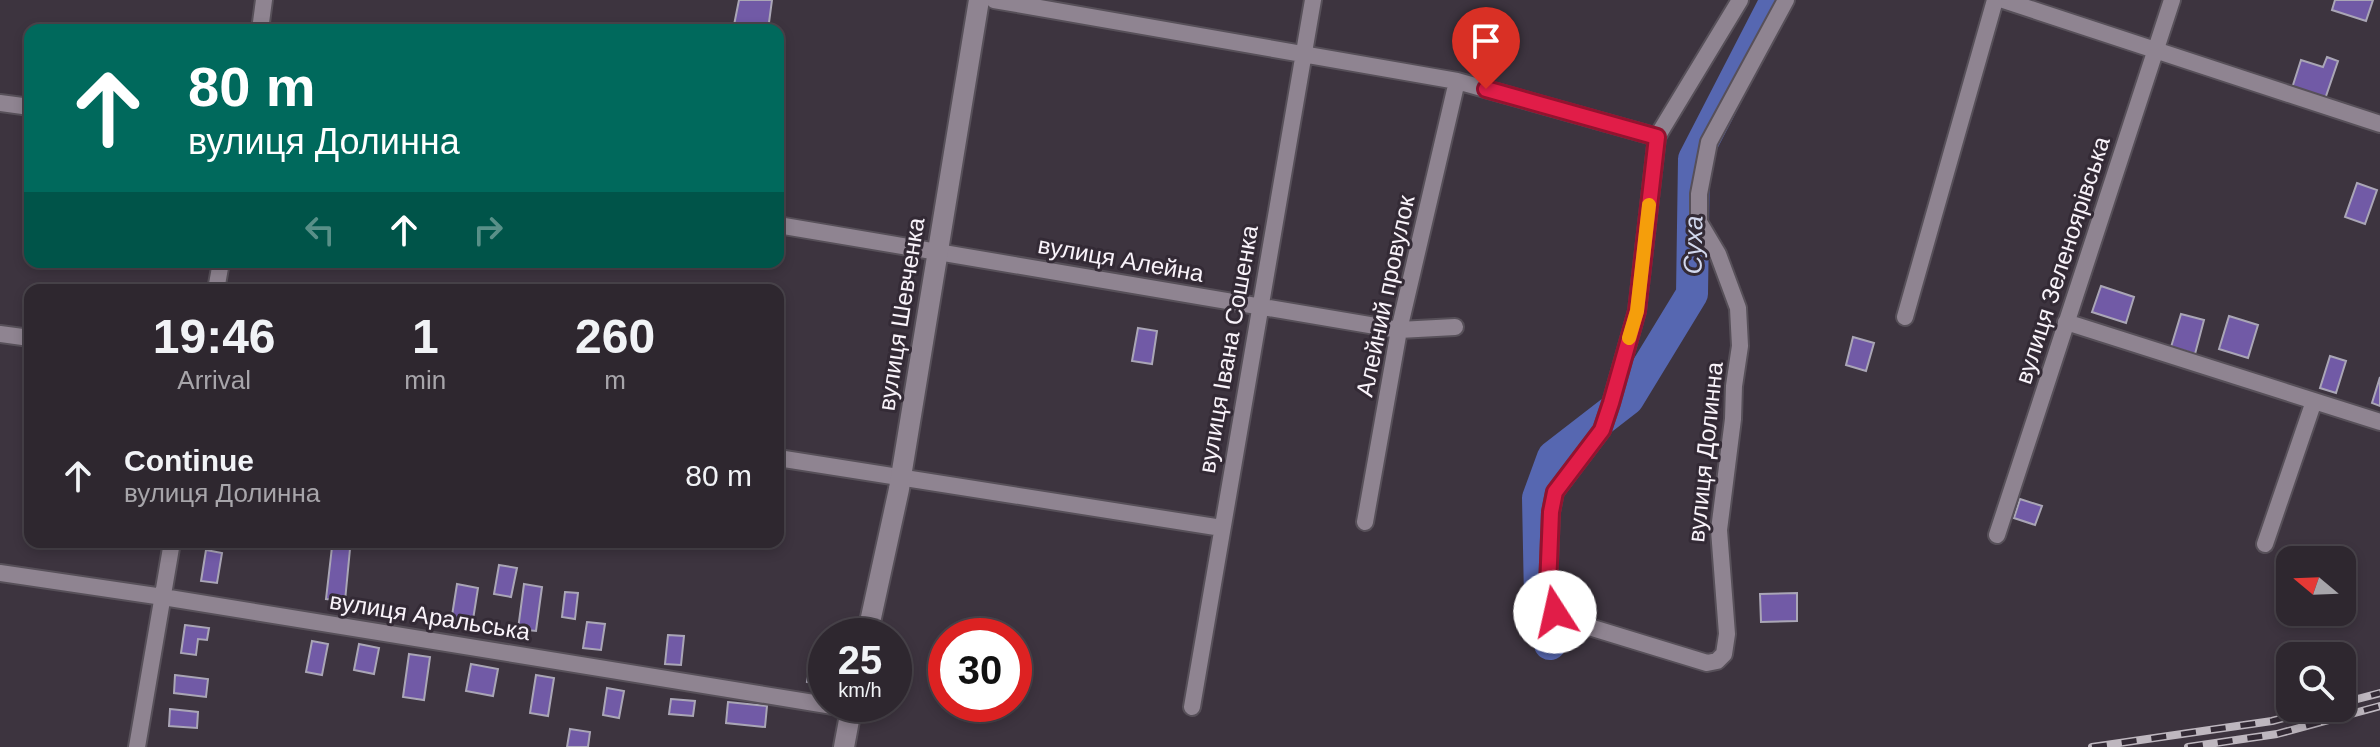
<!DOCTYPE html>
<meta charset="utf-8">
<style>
:root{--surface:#2e272f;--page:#3a333b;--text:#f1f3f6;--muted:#a7a5aa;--line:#49444b}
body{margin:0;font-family:Arial,sans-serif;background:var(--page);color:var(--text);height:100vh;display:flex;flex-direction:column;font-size:30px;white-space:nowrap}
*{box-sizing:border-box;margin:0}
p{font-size:26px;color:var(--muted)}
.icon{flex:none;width:44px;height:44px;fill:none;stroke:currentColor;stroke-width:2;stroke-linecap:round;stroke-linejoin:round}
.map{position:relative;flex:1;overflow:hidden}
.side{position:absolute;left:24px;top:284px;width:760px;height:264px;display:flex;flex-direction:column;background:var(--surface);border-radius:16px;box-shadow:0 4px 12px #0003,0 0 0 2px var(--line)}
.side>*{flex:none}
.hud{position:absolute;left:24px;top:24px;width:760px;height:244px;border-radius:16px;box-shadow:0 4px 12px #0003,0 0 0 2px var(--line);background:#00695c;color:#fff;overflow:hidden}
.needle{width:52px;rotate:289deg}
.fabs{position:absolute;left:2276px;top:546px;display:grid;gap:16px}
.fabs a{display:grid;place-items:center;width:80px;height:80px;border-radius:16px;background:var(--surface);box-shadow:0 4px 12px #0003,0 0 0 2px var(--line);font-size:40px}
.speed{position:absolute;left:808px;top:618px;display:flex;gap:16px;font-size:40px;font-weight:700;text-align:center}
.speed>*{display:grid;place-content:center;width:104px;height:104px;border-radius:50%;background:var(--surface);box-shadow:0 4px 12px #0003,0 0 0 2px var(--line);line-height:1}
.speed small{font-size:20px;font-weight:400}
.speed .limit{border:12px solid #d22;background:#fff;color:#111}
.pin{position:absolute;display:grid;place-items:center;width:68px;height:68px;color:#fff;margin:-82px -34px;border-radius:50% 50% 50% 0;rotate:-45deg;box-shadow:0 0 8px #0007}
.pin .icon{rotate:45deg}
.me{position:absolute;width:88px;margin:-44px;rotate:350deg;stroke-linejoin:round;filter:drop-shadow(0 0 6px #0008)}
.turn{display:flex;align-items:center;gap:28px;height:168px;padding:0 32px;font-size:36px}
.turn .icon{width:104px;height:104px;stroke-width:2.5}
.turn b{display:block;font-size:56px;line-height:68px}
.lanes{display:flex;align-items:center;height:76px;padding:0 32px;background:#0003;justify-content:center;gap:40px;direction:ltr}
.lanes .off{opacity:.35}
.eta{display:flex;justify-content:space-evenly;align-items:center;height:136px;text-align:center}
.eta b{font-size:48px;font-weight:700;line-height:56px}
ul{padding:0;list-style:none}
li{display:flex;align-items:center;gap:24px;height:112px;padding:0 32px}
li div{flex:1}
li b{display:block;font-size:30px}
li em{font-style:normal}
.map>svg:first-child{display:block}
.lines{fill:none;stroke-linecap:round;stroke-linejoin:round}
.river{stroke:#5667b1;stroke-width:32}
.building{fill:#715aa6;stroke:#aaa6b6;stroke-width:2}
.minor-casing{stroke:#575059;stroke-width:20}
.tertiary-casing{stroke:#575059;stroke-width:24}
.minor{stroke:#8f8491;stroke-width:16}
.tertiary{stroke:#8f8491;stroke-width:20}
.rail-casing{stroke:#beb7bf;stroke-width:8}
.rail{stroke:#332a35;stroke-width:5;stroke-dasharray:15;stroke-linecap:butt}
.route-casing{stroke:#92132f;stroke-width:20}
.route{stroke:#e11d48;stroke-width:14}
.slow{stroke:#f59e0b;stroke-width:14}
.labels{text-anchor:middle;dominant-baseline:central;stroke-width:6;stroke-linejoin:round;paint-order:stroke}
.street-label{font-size:24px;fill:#f9f3fa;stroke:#332a35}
.water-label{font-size:26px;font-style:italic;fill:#d2d8ed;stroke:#332a35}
</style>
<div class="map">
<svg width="2380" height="747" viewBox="0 0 2380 747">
<rect width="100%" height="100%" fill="#3d343f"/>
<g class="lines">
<path class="river" d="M1550,644L1540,598L1538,498L1553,457L1628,399L1692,294L1694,159L1776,0"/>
</g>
<path class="building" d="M739,0H772L768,30H733Z
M2335,0H2373L2366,21L2332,10Z
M2327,57L2338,61L2325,99L2292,88L2301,60L2323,67Z
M2357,183L2377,190L2365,224L2345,217Z
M2101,286L2134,297L2126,323L2092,312Z
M2181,314L2204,320L2195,354L2171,347Z
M2229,316L2258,325L2248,358L2219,349Z
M1138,328L1157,331L1152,364L1132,361Z
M1853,337L1874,343L1866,371L1846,365Z
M2330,356L2346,361L2336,393L2320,388Z
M2380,377V406L2372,403Z
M2020,499L2042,506L2035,525L2014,518Z
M332,547L350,549L345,601L326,599Z
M206,550L222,553L217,583L201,581Z
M499,565L517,568L511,597L494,594Z
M457,584L478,588L472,626L451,622Z
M524,584L542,587L536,631L518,629Z
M565,592L578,593L575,619L562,617Z
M1797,593V621L1761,622L1760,594Z
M587,622L605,624L601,650L583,648Z
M185,625L209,628L207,640L198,639L196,655L181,653Z
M668,635L684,636L681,665L665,664Z
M312,641L328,644L322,675L306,672Z
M359,644L379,648L374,674L354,670Z
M409,654L430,657L424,700L403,697Z
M820,654L826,655V686L807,682L809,671L816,672Z
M471,664L498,669L493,696L466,691Z
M175,675L208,679L206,697L174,693Z
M536,675L554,678L548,716L530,713Z
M607,688L624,691L619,718L603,715Z
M671,699L695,701L693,716L669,714Z
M728,702L767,706L765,727L726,723Z
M170,709L198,712L197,728L169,726Z
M570,729L590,732L588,747H567Z"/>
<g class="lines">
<g class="minor-casing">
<path id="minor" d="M994,0L1457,81L1657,137
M1740,0L1657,137L1637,311L1611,403L1602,430L1555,492L1551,512L1548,588L1555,612L1586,626L1707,663L1717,661L1724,654L1727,634L1719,530L1733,419L1734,386L1740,346L1738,308L1718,254L1699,222V194L1709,142L1786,0
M2003,0L2380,124
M260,30L264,0
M0,103L30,107
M778,225L1399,330L1455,327
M216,290L221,262
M1905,317L1995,0
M2066,322L2380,422
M0,334L30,338
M778,458L1222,528
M1365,522L1399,330L1457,81
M1997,535L2172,0
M2265,544L2314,401
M0,573L163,597L851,709
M1192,707L1313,0
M137,747L172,542"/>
</g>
<g class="tertiary-casing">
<path id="tertiary" d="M867,636L899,489L979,0
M844,747L852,704"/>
</g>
<use href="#minor" class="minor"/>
<use href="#tertiary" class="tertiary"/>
<g class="rail-casing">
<path id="rail" d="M2342,703L2380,693
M2092,747L2272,721L2323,708
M2188,747L2277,734L2380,706"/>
</g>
<use href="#rail" class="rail"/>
</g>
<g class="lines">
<g class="route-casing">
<path id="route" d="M1486,89L1657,137L1637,311L1611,403L1602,430L1555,492L1551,512L1548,588L1555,612"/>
</g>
<use href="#route" class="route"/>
<path class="slow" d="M1629,338L1637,311L1649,205"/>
</g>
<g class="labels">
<g class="street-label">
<text transform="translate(1121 259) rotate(10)">вулиця Алейна</text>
<text transform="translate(2062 260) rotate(-72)">вулиця Зеленоярівська</text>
<text transform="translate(1385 296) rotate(-78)">Алейний провулок</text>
<text transform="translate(901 314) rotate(-81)">вулиця Шевченка</text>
<text transform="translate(1228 349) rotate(-80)">вулиця Івана Сошенка</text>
<text transform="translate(1705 452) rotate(-84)">вулиця Долинна</text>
<text transform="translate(430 616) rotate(9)">вулиця Аральська</text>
</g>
<g class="water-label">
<text transform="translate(1693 245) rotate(-89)">Суха</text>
</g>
</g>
</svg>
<div class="fabs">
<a><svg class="needle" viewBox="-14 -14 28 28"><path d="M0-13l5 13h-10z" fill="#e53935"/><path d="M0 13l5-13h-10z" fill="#a7a5aa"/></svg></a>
<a><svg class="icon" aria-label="search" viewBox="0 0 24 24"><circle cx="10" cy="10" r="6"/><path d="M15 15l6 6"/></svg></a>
</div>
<div class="speed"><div>25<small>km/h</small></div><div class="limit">30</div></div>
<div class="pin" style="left:1486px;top:89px;background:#d93025"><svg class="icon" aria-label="arrive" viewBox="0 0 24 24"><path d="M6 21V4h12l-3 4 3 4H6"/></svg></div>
<svg class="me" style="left:1555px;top:612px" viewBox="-20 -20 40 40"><circle r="19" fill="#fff"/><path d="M0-13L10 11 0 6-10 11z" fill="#e11d48"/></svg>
<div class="hud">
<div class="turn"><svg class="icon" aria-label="ahead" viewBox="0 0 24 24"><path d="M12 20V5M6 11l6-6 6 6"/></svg><div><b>80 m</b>вулиця Долинна</div></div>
<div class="lanes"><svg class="icon off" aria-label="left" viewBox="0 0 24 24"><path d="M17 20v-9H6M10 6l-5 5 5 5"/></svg><svg class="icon" aria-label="ahead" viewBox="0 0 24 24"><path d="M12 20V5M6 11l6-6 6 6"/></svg><svg class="icon off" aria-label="right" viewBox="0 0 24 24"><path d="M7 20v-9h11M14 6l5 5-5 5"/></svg></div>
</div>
<section class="side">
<div class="eta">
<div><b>19:46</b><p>Arrival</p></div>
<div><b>1</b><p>min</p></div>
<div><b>260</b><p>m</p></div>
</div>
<ul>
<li><svg class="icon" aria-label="ahead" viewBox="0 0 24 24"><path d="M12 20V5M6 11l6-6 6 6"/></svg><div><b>Continue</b><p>вулиця Долинна</p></div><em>80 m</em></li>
</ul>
</section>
</div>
